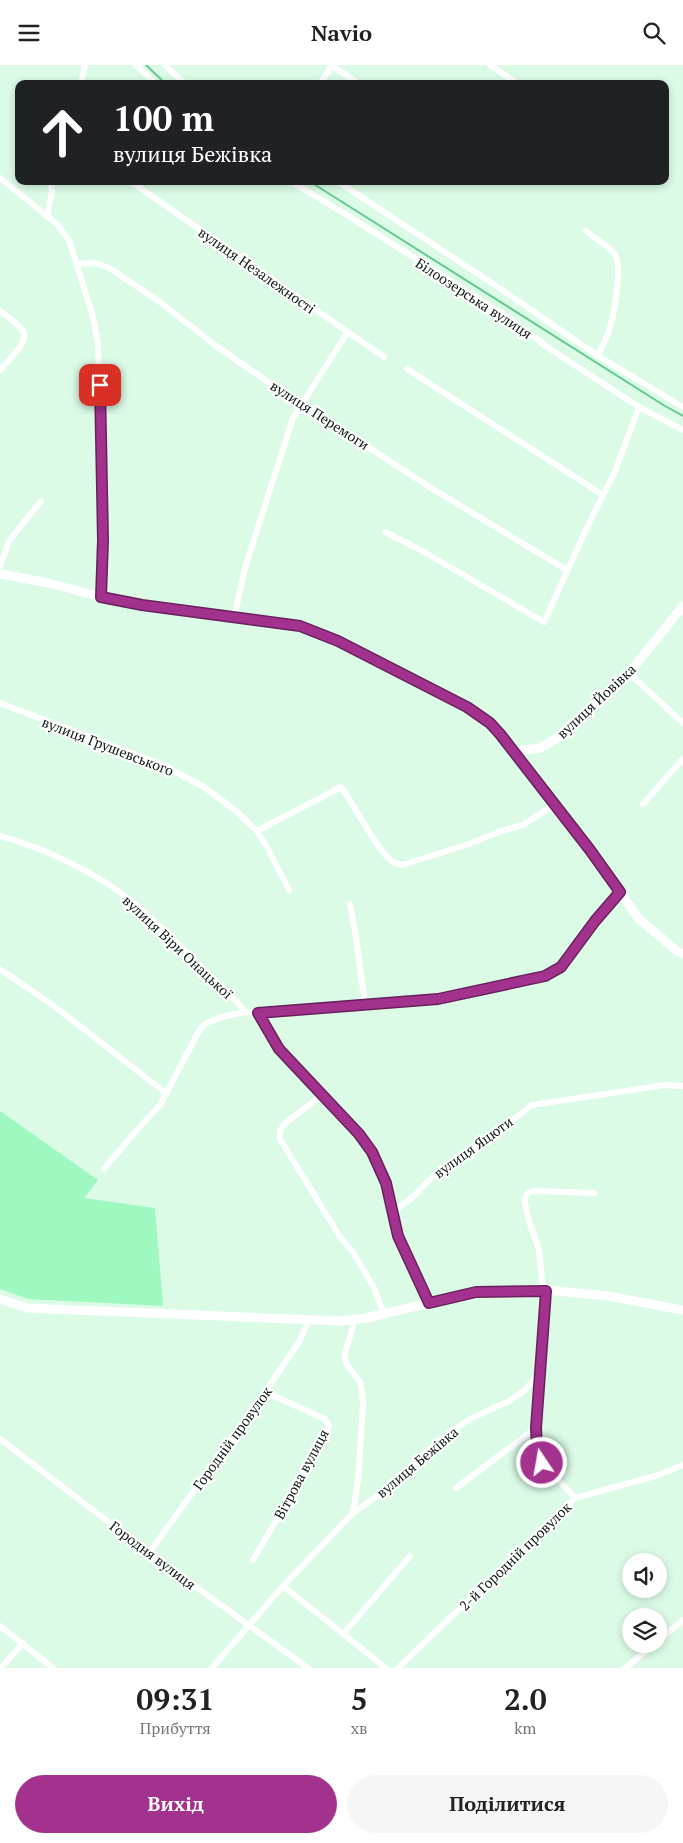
<!DOCTYPE html>
<html lang="uk">
<meta charset="utf-8">
<style>
:root{--surface:#fff;--page:#f6f6f6;--text:#222;--muted:#767676;--accent:#a2328e}
body{margin:0;font-family:"PT Serif",serif;background:var(--page);color:var(--text);height:100vh;display:flex;flex-direction:column;font-size:19px;white-space:nowrap}
*{box-sizing:border-box;margin:0}
p{font-size:16px;color:var(--muted)}
.icon{flex:none;width:28px;height:28px;fill:none;stroke:currentColor;stroke-width:2;stroke-linecap:round;stroke-linejoin:round}
.map{position:relative;height:1603px;overflow:hidden}
.sheet{display:flex;flex-direction:column;background:var(--surface);flex:1}
.sheet>*{flex:none}
.top-card{position:absolute;left:15px;top:15px;width:654px;height:105px;border-radius:10px;box-shadow:0 2px 8px #0003;background:#202124;color:#fff;overflow:hidden}
.tools{position:absolute;left:622px;top:1488px;display:grid;gap:10px}
.tools a{display:grid;place-items:center;width:45px;height:45px;border-radius:50%;background:var(--surface);box-shadow:0 2px 8px #0003;font-size:25px}
.pin{position:absolute;display:grid;place-items:center;width:42px;height:42px;color:#fff;margin:-21px;border-radius:10px;box-shadow:0 2px 8px #0006}
.me{position:absolute;width:55px;margin:-28px;rotate:348deg;stroke-linejoin:round;filter:drop-shadow(0 0 4px #0008)}
.turn{display:flex;align-items:center;gap:18px;height:105px;padding:0 15px;font-size:22px}
.turn .icon{width:65px;height:65px;stroke-width:2.5}
.turn b{display:block;font-size:35px;line-height:42px}
.eta{display:flex;justify-content:space-evenly;align-items:center;height:85px;text-align:center}
.eta b{font-size:30px;font-weight:700;line-height:35px}
.button{display:flex;gap:10px;margin-top:auto;padding:10px 15px}
.button a{flex:1;height:58px;border-radius:30px;background:var(--accent);color:#fff;font-size:20px;font-weight:700;line-height:58px;text-align:center}
.button a+a{background:var(--page);color:var(--text)}
header{display:flex;justify-content:space-between;align-items:center;height:65px;padding:0 15px;background:var(--surface);font-size:22px;font-weight:700}
.map>svg:first-child{display:block}
.green{fill:#9ef8c0}
.lines{fill:none;stroke-linecap:round;stroke-linejoin:round}
.stream{stroke:#65ca8f;stroke-width:2}
.street{stroke:#fff;stroke-width:6}
.secondary{stroke:#fff;stroke-width:9}
.route-casing{stroke:#69205c;stroke-width:12}
.route{stroke:#a2328e;stroke-width:9}
.labels{text-anchor:middle;dominant-baseline:central;stroke-width:4.5;stroke-linejoin:round;paint-order:stroke}
.street-label{font-size:14px;fill:#0c1811;stroke:#fff}
</style>
<header><svg class="icon" aria-label="menu" viewBox="0 0 24 24"><path d="M4 6h16M4 12h16M4 18h16"/></svg>Navio<svg class="icon" aria-label="search" viewBox="0 0 24 24"><circle cx="10" cy="10" r="6"/><path d="M15 15l6 6"/></svg></header>
<div class="map">
<svg width="683" height="1603" viewBox="0 0 683 1603">
<rect width="100%" height="100%" fill="#dbfbe6"/>
<path class="green" d="M0,1046L98,1115L84,1133L155,1143L163,1241L28,1234L0,1224Z"/>
<g class="lines">
<path class="stream" d="M146,0L166,19
M309,116L665,341L683,351"/>
<path class="street" d="M136,0L156,19
M165,0L185,19
M331,0L359,19
M490,0L518,19
M81,19L85,0
M320,19L332,0
M0,113L57,159L69,175L92,248L98,277L103,475L101,532
M130,116L384,292
M290,116L342,147L506,251L550,284L639,342L683,365
M337,116L498,222L598,291L683,342
M47,152L52,126L50,116
M586,166C594,173 607,180 614,188C624,200 613,254 608,269C605,276 601,283 598,291
M76,199L89,198L99,199L111,204L160,237L216,281L284,328L436,426L567,505
M0,246C7,252 21,260 24,268C27,278 7,297 0,305
M407,304L603,430
M385,467L419,484L544,557L590,456L614,409L639,342
M0,501L9,476L41,436
M234,553L245,503L293,353L347,268
M629,608L683,658
M0,638L163,700L204,722L236,746L257,766L341,722C353,737 380,792 395,798C397,799 400,799 402,800L469,779L501,766L523,760L555,739
M643,739L683,694
M257,766L267,782L289,825
M0,771C44,783 97,808 133,837C169,868 203,904 238,938L245,947
M350,839L356,872L365,939
M0,904L54,941L167,1029
M258,948L279,984L359,1069L372,1087L386,1118L397,1171L429,1238
M323,1030L286,1057L280,1066V1074L340,1172L353,1187L374,1223L384,1249
M104,1104L136,1066L160,1040L200,964L206,958L222,952L245,947L258,948L438,935L545,911L561,902L595,856L620,827
M391,1148L413,1132L440,1104L488,1074L532,1040L665,1020L683,1021
M543,1225L539,1184L529,1156L524,1134L528,1128L534,1126L594,1128
M353,1256C354,1270 343,1283 345,1294C346,1303 356,1309 360,1317C362,1324 362,1330 363,1337L358,1416L353,1448
M0,1374L149,1488L308,1603
M456,1423L536,1363
M575,1433L655,1411L683,1400
M149,1488L265,1327L299,1277L309,1255
M253,1495L306,1405L329,1361L325,1354L265,1327
M283,1521L386,1603
M0,1561L53,1603
M344,1568L410,1491
M659,1575L683,1555
M1,1603L23,1578
M212,1603L283,1521L353,1448L377,1431L448,1368L472,1353L509,1336L524,1326L539,1309L546,1225
M398,1603L575,1433L542,1397C530,1375 538,1334 539,1309
M625,1603L655,1579"/>
<path class="secondary" d="M0,509L49,518L101,532L142,540L300,561L338,576L467,643L490,658L515,686L590,785L639,854L677,886L683,889
M515,686L540,683L557,673L629,608L683,541
M0,1234L27,1243L340,1256L366,1253L476,1227L546,1225L608,1231L683,1245"/>
</g>
<g class="lines">
<g class="route-casing">
<path id="route" d="M100,320L103,475L101,532L142,540L300,561L338,576L467,642L490,658L500,669L590,785L620,827L595,856L561,902L545,911L438,934L258,948L279,984L359,1069L372,1087L386,1118L398,1171L429,1238L476,1227L546,1226L536,1363L537,1384L542,1398"/>
</g>
<use href="#route" class="route"/>
</g>
<g class="labels">
<g class="street-label">
<text transform="translate(257 205) rotate(35)">вулиця Незалежності</text>
<text transform="translate(474 233) rotate(33)">Білоозерська вулиця</text>
<text transform="translate(320 350) rotate(33)">вулиця Перемоги</text>
<text transform="translate(596 636) rotate(-43)">вулиця Йовівка</text>
<text transform="translate(108 681) rotate(21)">вулиця Грушевського</text>
<text transform="translate(178 882) rotate(43)">вулиця Віри Онацької</text>
<text transform="translate(473 1082) rotate(-36)">вулиця Яцюти</text>
<text transform="translate(232 1373) rotate(-54)">Городній провулок</text>
<text transform="translate(417 1397) rotate(-40)">вулиця Бежівка</text>
<text transform="translate(301 1409) rotate(-62)">Вітрова вулиця</text>
<text transform="translate(153 1490) rotate(37)">Городня вулиця</text>
<text transform="translate(515 1491) rotate(-44)">2-й Городній провулок</text>
</g>
</g>
</svg>
<div class="tools">
<a><svg class="icon" aria-label="sound" viewBox="0 0 24 24"><path d="M4 9h4l5-4v14l-5-4H4zM17 9q2 3 0 6"/></svg></a>
<a><svg class="icon" aria-label="layers" viewBox="0 0 24 24"><path d="M12 4l9 5-9 5-9-5zM3 14l9 5 9-5"/></svg></a>
</div>
<div class="pin" style="left:100px;top:320px;background:#d93025"><svg class="icon" aria-label="arrive" viewBox="0 0 24 24"><path d="M6 21V4h12l-3 4 3 4H6"/></svg></div>
<svg class="me" style="left:542px;top:1398px" viewBox="-20 -20 40 40"><circle r="17" fill="#a2328e" stroke="#fff" stroke-width="3"/><path d="M0-11L8 9 0 5-8 9z" fill="#fff"/></svg>
<div class="top-card">
<div class="turn"><svg class="icon" aria-label="ahead" viewBox="0 0 24 24"><path d="M12 20V5M6 11l6-6 6 6"/></svg><div><b>100 m</b>вулиця Бежівка</div></div>
</div>
</div>
<section class="sheet">
<div class="eta">
<div><b>09:31</b><p>Прибуття</p></div>
<div><b>5</b><p>хв</p></div>
<div><b>2.0</b><p>km</p></div>
</div>
<div class="button"><a>Вихід</a><a>Поділитися</a></div>
</section>
